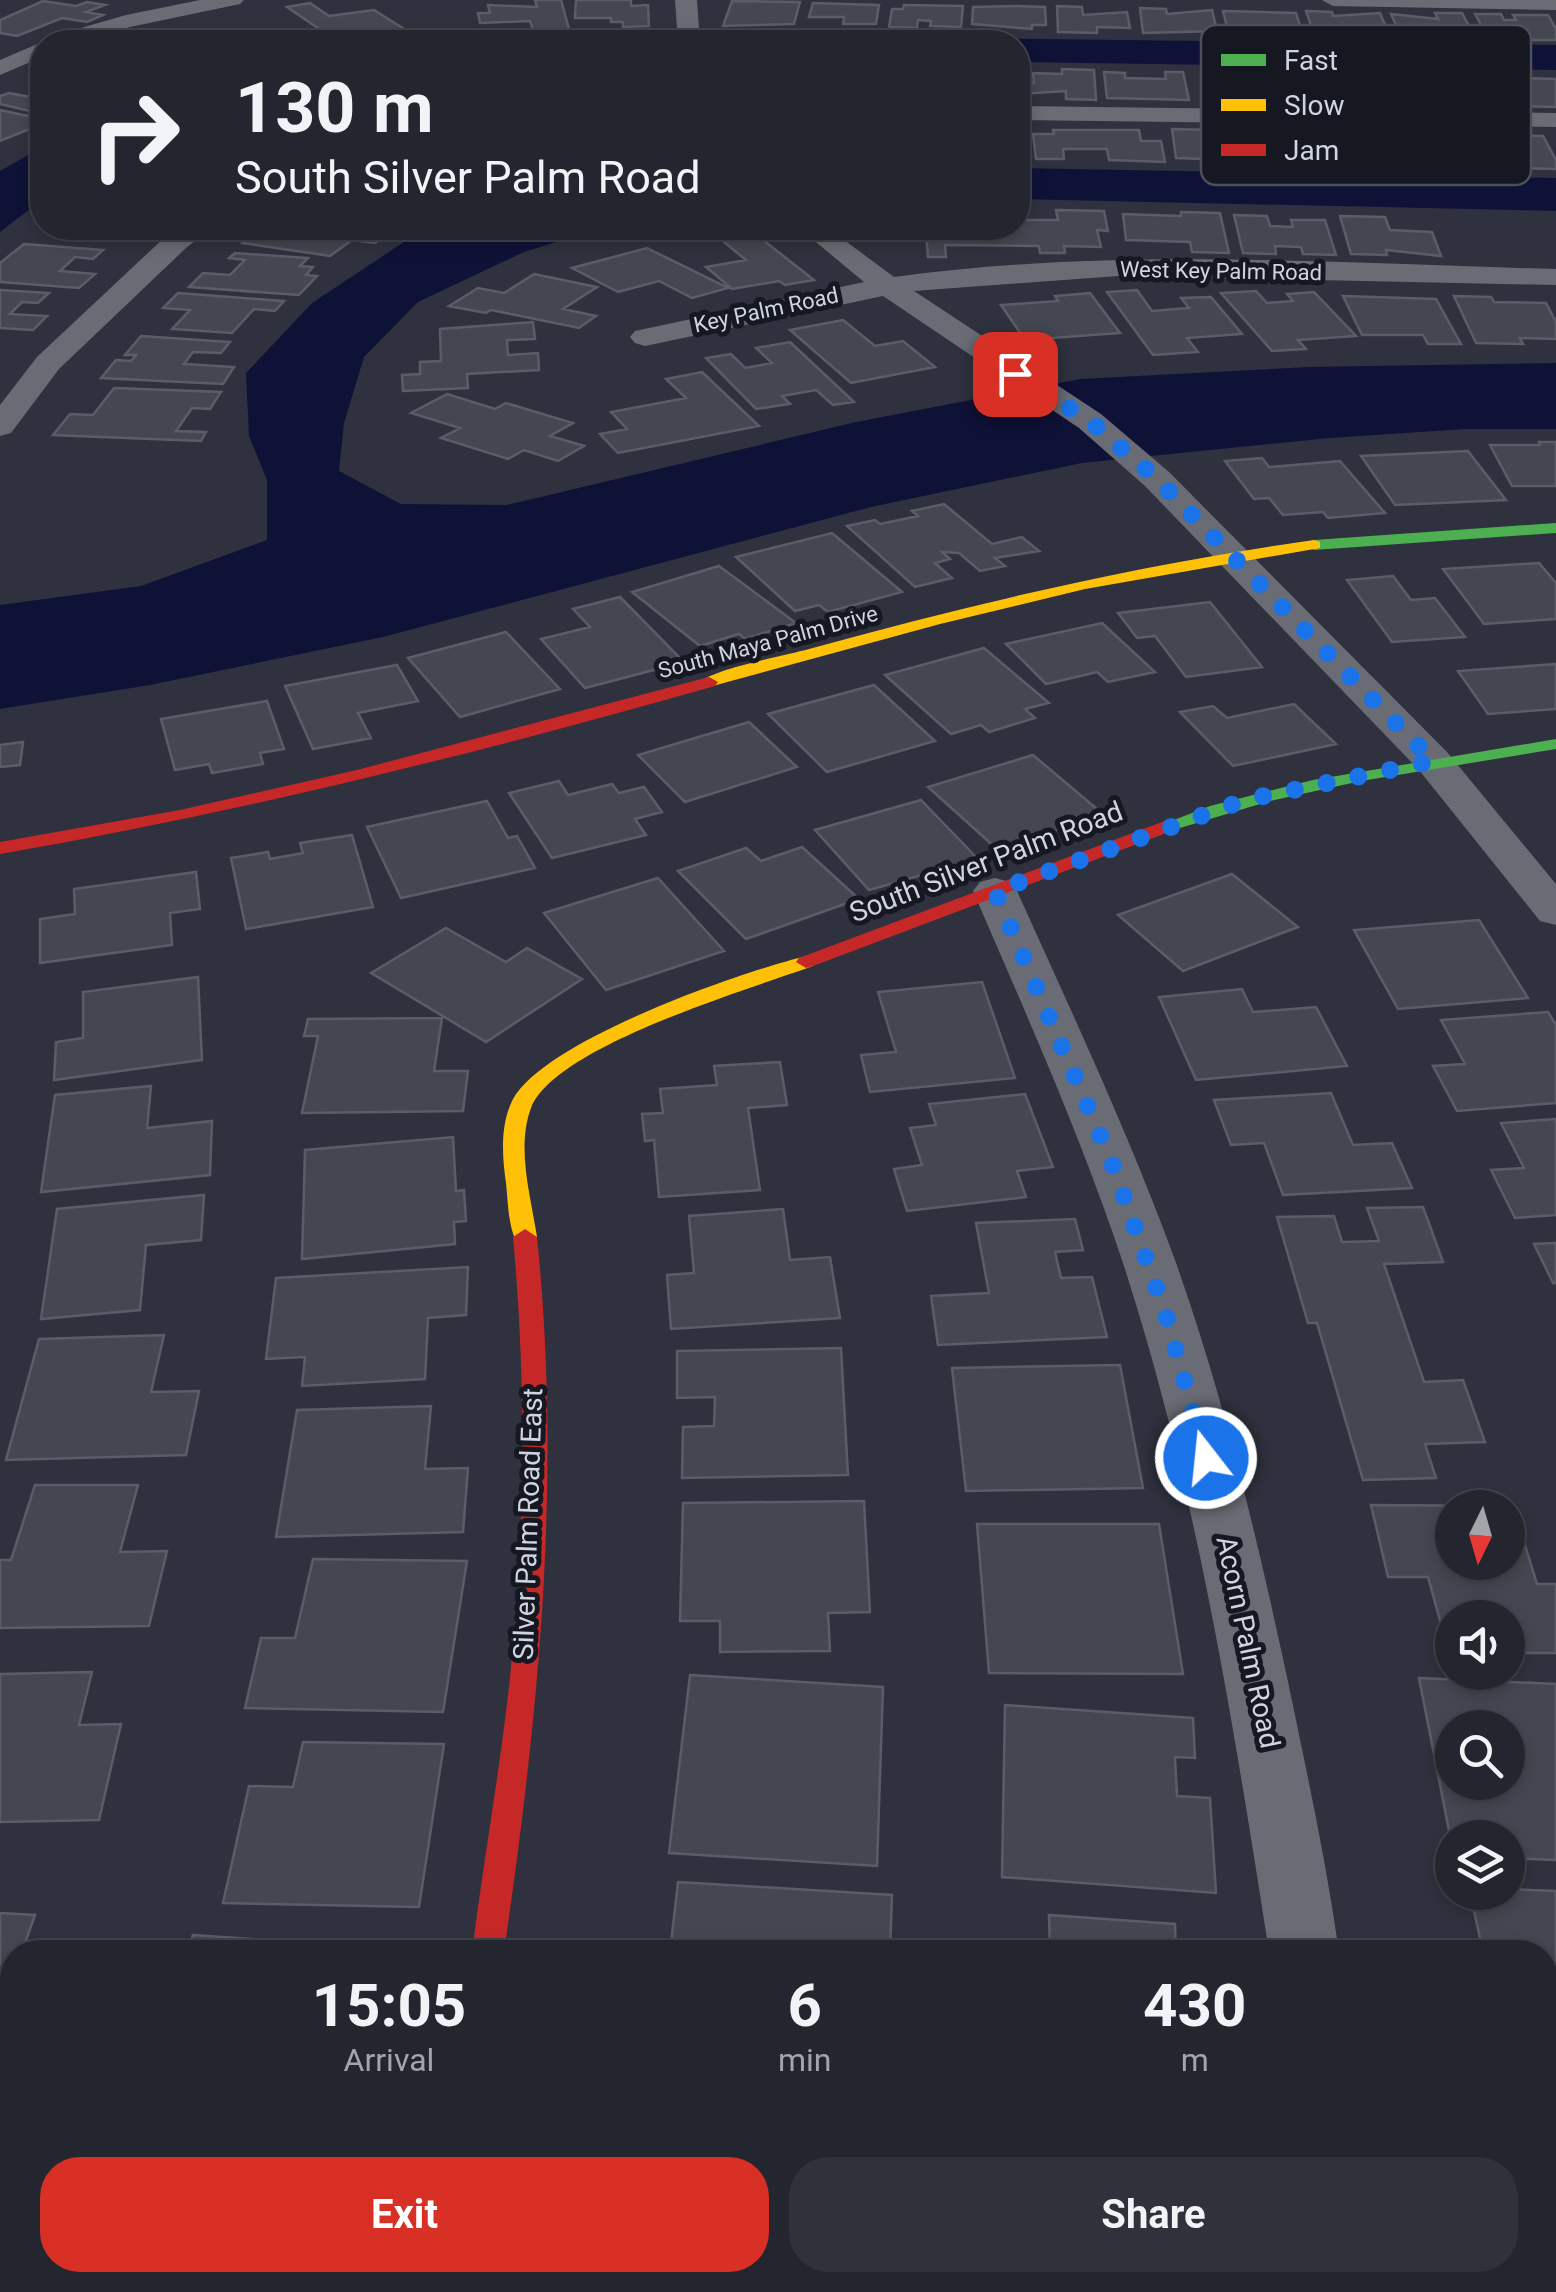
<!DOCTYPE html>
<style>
:root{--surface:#23262e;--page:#2f323a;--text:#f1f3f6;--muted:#a3a5aa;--line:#40434a;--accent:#d93025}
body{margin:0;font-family:Roboto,sans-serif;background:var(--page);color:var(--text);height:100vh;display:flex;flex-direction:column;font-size:38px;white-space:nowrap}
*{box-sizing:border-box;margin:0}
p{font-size:32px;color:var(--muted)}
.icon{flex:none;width:55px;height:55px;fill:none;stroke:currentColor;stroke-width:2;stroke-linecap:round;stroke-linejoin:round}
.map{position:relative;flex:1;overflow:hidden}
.details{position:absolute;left:0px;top:1940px;width:1558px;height:352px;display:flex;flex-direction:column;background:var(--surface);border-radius:40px 40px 0 0;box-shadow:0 5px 15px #0003,0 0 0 2px var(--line)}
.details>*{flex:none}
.hud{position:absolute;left:30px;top:30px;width:1000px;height:210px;border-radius:40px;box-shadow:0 5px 15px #0003,0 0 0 2px var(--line);background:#23262e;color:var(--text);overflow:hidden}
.needle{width:65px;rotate:185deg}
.controls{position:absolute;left:1435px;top:1490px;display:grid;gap:20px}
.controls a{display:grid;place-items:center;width:90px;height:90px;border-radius:50%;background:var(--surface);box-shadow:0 5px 15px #0003,0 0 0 2px var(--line);font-size:50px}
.pin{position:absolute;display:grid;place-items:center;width:85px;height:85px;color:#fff;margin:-42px;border-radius:20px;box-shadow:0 5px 15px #0006}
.me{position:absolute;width:110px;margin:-55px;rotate:344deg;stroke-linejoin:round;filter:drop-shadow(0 0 8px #0008)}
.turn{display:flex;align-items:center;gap:35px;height:210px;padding:0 40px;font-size:45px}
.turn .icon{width:130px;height:130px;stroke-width:2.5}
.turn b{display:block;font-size:70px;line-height:85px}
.eta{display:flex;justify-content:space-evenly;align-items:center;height:170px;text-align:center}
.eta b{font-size:60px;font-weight:700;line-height:70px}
.cta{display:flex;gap:20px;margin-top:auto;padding:20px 40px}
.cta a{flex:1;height:115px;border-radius:40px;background:var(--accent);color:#fff;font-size:40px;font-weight:700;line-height:115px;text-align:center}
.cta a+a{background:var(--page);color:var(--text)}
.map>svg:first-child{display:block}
.water{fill:#0f1237}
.building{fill:#444751;stroke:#5a5d68;stroke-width:2.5;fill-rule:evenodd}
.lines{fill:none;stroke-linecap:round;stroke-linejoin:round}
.street{fill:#6a6c75;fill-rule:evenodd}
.fast{fill:#4caf50;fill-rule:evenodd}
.slow{fill:#ffc107;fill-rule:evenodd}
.jam{fill:#c62828;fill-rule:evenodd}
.route{stroke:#1a73e8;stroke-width:18;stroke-dasharray:0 32.4}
.labels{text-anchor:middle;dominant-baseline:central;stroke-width:10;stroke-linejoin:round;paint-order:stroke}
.far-street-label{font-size:22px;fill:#d0d3e1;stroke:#151721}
.street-label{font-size:28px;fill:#d0d3e1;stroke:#151721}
.key{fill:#151721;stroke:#4d4f5b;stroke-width:2.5}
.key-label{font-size:28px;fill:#d0d3e1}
</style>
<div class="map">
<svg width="1556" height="2292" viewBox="0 0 1556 2292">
<rect width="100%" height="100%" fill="#2f323e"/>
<path class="water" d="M619,34L1556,45V70L1018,62V42H477Z
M42,147V200L0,232V171Z
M1018,168L1556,178V211L1018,199Z
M447,228H601L524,252L418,302L364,357L344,423L339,471L401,504L507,505L856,422L1080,379L1308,367L1556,363V429H1466L1330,438L1082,463L871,507L383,637L150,685L0,709V605L141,586L267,540V480L249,436L246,373L312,303L407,240Z"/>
<path class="building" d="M535,0H561L569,29L533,30L530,21L480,23L478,13H490L488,5L537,7Z
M576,0H631V6L648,5L649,26L623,27V22H611V18H575Z
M43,1L76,6L87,2L105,5L86,12L103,15L87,22L62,18L17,36L0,33V20Z
M732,1L800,2L794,24L723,26Z
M310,3L329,16L374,10L409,32L338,42L287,7Z
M813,3L879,5L876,24H843L844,17H809Z
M904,5L963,6L961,27L930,26L931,21L918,20L917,28L889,27L892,9H903Z
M1015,6L1045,7L1046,25H1032V29L972,24L973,7Z
M1057,6L1082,7L1083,15L1127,12L1130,28L1097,27V33L1058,32Z
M1140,8L1166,9L1167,14L1212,10L1217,31L1143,33Z
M1223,11L1296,13L1301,29L1252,28L1254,35H1229Z
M1306,11L1332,12L1333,16L1380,13L1388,32L1313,31Z
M1435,13H1462L1475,37L1399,32L1391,14L1438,19Z
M1475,14H1501L1504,20H1516L1513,15H1548L1556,29V40H1531L1526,32L1511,31L1514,36H1504L1506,40L1489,39Z
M180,29L216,42H169L178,40L160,33Z
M1062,69L1094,70L1096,100L1066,99V91L1021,94V83H1034L1033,73L1062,74Z
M1104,72L1125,73V78L1166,79L1165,72H1183L1189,100L1107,98Z
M1521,78L1556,79V107L1394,103L1390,95H1424L1421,89L1514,91L1511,87H1526Z
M9,93L42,99V114L0,104V96Z
M0,110L42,119V133L27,130L0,141Z
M1172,129L1254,131L1261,161L1176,158Z
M1053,130H1139L1141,141H1161L1165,162L1109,160L1107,149H1063L1064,159H1036L1033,134H1054Z
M1501,135L1543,136L1556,160V169L1511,168L1507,160L1469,159L1458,137L1504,141Z
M1056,210L1104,211L1108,231L1097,230L1101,247L1064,246L1065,253H1040L1039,246L945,245L946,257H928L926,233L994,234L993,228H1018V215H1023L1024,220H1058Z
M1181,212L1220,213L1229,253L1192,252L1190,242L1126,240L1123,214L1181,216Z
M1234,215L1267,216L1270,226L1293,227L1291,220H1325L1336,255L1303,254L1301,247L1275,246L1276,254L1243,253Z
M1340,216L1385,217L1390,230L1432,232L1441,256L1386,250L1387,255L1351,254Z
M302,228H366L392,231L375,243L352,240L330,256L243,243L256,235L286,239Z
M758,236L814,280L785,285L779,281L732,289L706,267L746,260L724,242Z
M24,244L103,250L93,259L75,257L60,271L95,274L79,288L0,282V263Z
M647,248L728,288L692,298L659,281L618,292L572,268Z
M235,253L308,258L300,266L313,267L306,275L317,276L299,295L189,287L203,273L230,275L245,260L229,258Z
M534,274L597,287L563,309L596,316L579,328L491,310L486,313L449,306L478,288L504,293Z
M0,290L49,293L38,303L22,302L10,314L47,316L33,330L0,328Z
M1137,290L1152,311L1189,308L1181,298L1211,297L1242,334L1187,338L1198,352L1153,355L1107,292Z
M1256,291L1267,303L1293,301L1287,294L1314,292L1356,336L1298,340L1306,349L1272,351L1221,293Z
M178,293L284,301L275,311L254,309L232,333L172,329L190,310L163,308Z
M1090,293L1120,333L1025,340L1001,305L1058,301L1055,296Z
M1343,296L1436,299L1461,344H1428L1423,335H1362Z
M1454,296L1491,297L1494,302L1546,303L1556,322V339L1520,338L1523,344L1476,343Z
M843,320L875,346L903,341L935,367L851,383L790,330Z
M533,322L535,339L507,340L508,355L538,353L539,370L467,374L468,388L403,391L402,375L420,374V362L441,361L440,329Z
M141,336L230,342L221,353L193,352L184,364L234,367L223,384L101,378L116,360L131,361L136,355H125Z
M790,342L854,402L833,405L816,390L782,396L790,404L756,409L706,358L731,354L745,368L772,363L756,348Z
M702,372L759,426L618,453L600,434L627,429L611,412L686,398L666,379Z
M114,388L221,392L210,409L192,408L176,431L206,432L201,441L53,435L70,414L93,415Z
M447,394L495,409L506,403L573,423L550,436L584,446L558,461L524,450L508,459L441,438L460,428L411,413Z
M1539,442H1556V486H1512L1490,445H1540Z
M1468,451L1506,500L1395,505L1361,456Z
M1262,458L1269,467L1340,461L1385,513L1328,518L1323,512L1283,515L1269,498L1254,499L1225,461Z
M944,504L992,544L1022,537L1039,551L995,558L1005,566L980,571L959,553L942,552L950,559L935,563L952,578L915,587L847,526L875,520L880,524L918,516L912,511Z
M832,533L902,592L828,612L819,605L795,611L736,557Z
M1539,563L1556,583V619L1484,624L1443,569Z
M719,566L796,623L745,639L739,634L700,646L632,592Z
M1393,576L1411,600L1435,598L1465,637L1392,642L1347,580Z
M620,597L684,662L585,688L541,639L590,627L573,609Z
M1210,602L1262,667L1186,677L1155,636L1137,638L1118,613Z
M1102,623L1155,672L1108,682L1097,672L1046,684L1006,644Z
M506,632L560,689L460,717L408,658Z
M984,648L1049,703L1025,709L1035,718L989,732L981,725L951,734L885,675Z
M1556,664V709L1488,714L1458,671Z
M397,665L418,701L358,713L371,738L313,749L285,686Z
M874,685L935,741L827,772L768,714Z
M267,701L284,749L260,753L263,764L212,773L209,764L175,770L161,719Z
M1294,704L1336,744L1233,766L1180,712L1213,706L1227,718Z
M749,722L797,767L685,802L638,755Z
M23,742L20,765L0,767V745Z
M1033,755L1104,815L997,849L928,787Z
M559,781L568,795L612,784L619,793L644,787L662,812L635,819L646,835L552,858L509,793Z
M921,800L978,859L869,890L815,830Z
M487,801L508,838L517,836L535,868L401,898L367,827Z
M352,835L373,907L246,929L231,858L268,852L270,859L303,853L300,843Z
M802,847L859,899L746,939L678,871L746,848L761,861Z
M196,872L200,909L170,913L172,945L40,963V919L75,914L74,889Z
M1232,874L1298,927L1183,971L1118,915Z
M658,878L724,951L606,990L544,913Z
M1479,920L1528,998L1398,1009L1354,930Z
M446,928L506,962L527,948L582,979L486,1042L371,973Z
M198,977L202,1060L54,1080L56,1042L83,1038V992Z
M982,982L1015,1078L870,1092L861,1055L896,1052L878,992Z
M1242,989L1253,1012L1316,1007L1347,1066L1196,1080L1159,997Z
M1548,1012L1556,1025V1103L1457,1111L1433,1066L1465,1064L1441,1020Z
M442,1018L434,1071H468L463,1111L302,1113L318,1036H304L308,1019Z
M780,1062L787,1105L748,1108L760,1190L659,1197L654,1140L645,1141L642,1114L663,1113L660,1089L717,1085L714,1066Z
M151,1086L147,1128L212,1121L210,1175L41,1192L55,1095Z
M1331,1093L1353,1145L1392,1143L1412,1188L1283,1195L1264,1143L1231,1145L1214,1100Z
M1025,1094L1053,1167L1017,1171L1026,1197L907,1211L894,1169L922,1165L910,1128L936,1125L929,1104Z
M1556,1119V1215L1515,1218L1491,1170L1524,1168L1501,1123Z
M453,1137L456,1191L464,1190L466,1221L454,1222L455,1244L302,1259L305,1150Z
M204,1195L201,1240L146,1245L140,1310L41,1319L57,1209Z
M1423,1207L1443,1262L1384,1264L1424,1382L1463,1380L1485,1442L1425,1444L1436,1478L1363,1480L1317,1323H1308L1277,1217L1334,1216L1342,1242L1379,1241L1367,1208Z
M783,1209L790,1260L830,1257L840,1318L671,1329L667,1275L694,1273L689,1216Z
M1075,1219L1083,1250L1055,1252L1061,1278L1092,1277L1107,1337L938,1345L931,1296L989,1293L976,1223Z
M1556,1243V1283H1553L1534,1244Z
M468,1267L466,1315L428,1318L425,1379L302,1386L305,1357L266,1359L276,1278Z
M164,1335L151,1392L199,1391L186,1455L6,1460L39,1339Z
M841,1348L848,1475L682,1478L683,1427L714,1426L715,1397L677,1398V1351Z
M1120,1365L1143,1488L966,1491L952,1368Z
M431,1406L425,1469L468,1468L463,1532L276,1537L297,1410Z
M35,1485H138L120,1552L167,1551L149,1626L0,1628V1560H11Z
M864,1501L870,1612L828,1613L830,1651L720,1652V1621H680L683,1503Z
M1371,1505L1513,1506L1537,1584H1556V1653H1508V1618H1452V1653H1449L1428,1577H1388ZM1452,1508H1508V1562H1452Z
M977,1524H1159L1183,1674L989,1673Z
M313,1559L467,1561L443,1712L245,1708L261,1638H295Z
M92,1672L79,1725L121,1724L99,1820L0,1822V1674Z
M690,1675L883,1687L877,1866L669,1853Z
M1419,1678L1556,1684V1860L1508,1858V1838H1452V1846ZM1452,1728H1508V1782H1452Z
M1005,1705L1193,1718L1195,1758L1175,1757L1177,1796L1210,1798L1216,1893L1002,1877Z
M303,1742L444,1744L419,1907L223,1903L249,1786L293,1787Z
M678,1882L892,1895L890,1952H670Z
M1508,1889L1556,1891V2094H1545V1952H1483L1470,1892H1508Z
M0,1913L35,1915L22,1952H12V1980L3,2006H0Z
M1049,1915L1175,1924L1176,1952H1050Z
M193,1935L411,1950L187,1952Z
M1545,2129L1556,2130V2292H1552L1545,2249Z
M175,2280H338L336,2292H171Z
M642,2280H851L850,2292H640Z
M1000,2280H1255L1256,2292H1000Z"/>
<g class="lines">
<path class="street" d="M200,0H244L240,4L130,27L79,42H47L50,37L126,15Z
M675,0H697L700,42H678Z
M1322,0H1556V10L1333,6Z
M42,42V57L0,75V60Z
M1018,106L1556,113V127L1018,120Z
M181,228H212L186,248L59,369L11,433L0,436V405L37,357L166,236Z
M799,228H828L894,277C1113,247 1335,263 1556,269V285L1118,276L914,291L1101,414L1169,472L1447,752L1556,884V925L1540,921L1419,770L1145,486L1079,428L883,296L645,346L635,343L630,337L635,331L864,282Z
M995,878L1010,882L1017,891C1072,1013 1129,1134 1175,1260C1223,1395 1257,1537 1287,1677C1306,1768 1326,1860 1339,1952H1269C1233,1721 1196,1487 1123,1263C1081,1136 1026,1014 973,891L980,882Z
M391,2280H469L466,2292H388Z
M1304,2280H1382L1383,2292H1305Z"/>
<path class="fast" d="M1556,523V533L1314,550L1306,545L1314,540Z
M1556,739V749L1361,781L1270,801L1170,831L1161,825L1210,806L1313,780Z"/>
<path class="slow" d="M1314,540L1320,542V548L1085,589L940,624L709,687L700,682C717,668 784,656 809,649C975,603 1143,564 1314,540Z
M806,956L813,958L816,962L813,966C750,989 555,1046 531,1108C516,1148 531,1197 537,1237L525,1245L517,1243C508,1226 508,1201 506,1183C502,1156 500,1124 513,1099C546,1040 738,973 806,956Z"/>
<path class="jam" d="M709,677L718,682L715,686C479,753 242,812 0,854V842L180,810L357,770Z
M1170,819L1179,825L1177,829L813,966L806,968L796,962L799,958Z
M525,1229L537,1237C562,1480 539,1711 504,1952H472C483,1864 499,1776 509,1687C525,1537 527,1388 513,1237Z"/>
</g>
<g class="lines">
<path class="route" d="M1015,374L1090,421L1157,479L1433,761L1245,800L995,891L1112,1163L1166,1315L1206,1458"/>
</g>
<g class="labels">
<g class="far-street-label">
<text transform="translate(1221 271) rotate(1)">West Key Palm Road</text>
<text transform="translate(766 310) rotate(-12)">Key Palm Road</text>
<text transform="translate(768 642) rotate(-15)">South Maya Palm Drive</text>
</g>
<g class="street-label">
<text transform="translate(986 862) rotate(-21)">South Silver Palm Road</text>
<text transform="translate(528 1524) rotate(-88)">Silver Palm Road East</text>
<text transform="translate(1248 1642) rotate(78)">Acorn Palm Road</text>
</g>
</g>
<rect x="1201" y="25" width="330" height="160" rx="15" class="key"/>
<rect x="1221" y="54" width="45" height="12" fill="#4caf50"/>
<rect x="1221" y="99" width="45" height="12" fill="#ffc107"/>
<rect x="1221" y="144" width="45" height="12" fill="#c62828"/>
<g class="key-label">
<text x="1284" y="70">Fast</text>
<text x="1284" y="115">Slow</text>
<text x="1284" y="160">Jam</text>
</g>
</svg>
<div class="controls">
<a><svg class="needle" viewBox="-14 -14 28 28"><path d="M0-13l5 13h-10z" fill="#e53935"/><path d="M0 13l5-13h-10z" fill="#a3a5aa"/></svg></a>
<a><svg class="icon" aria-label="sound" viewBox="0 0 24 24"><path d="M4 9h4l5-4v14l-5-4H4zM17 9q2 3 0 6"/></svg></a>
<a><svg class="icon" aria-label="search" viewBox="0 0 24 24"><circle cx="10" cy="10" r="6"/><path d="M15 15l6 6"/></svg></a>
<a><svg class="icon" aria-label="layers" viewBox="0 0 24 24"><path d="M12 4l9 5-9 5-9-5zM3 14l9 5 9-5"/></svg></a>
</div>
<div class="pin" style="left:1015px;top:374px;background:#d93025"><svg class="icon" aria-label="arrive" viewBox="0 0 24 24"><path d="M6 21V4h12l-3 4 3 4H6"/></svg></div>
<svg class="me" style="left:1206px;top:1458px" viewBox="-20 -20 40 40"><circle r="17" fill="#1a73e8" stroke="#fff" stroke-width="3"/><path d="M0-11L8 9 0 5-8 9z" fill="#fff"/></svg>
<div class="hud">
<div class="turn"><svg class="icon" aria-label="right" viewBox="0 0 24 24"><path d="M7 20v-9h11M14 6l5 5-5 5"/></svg><div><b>130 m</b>South Silver Palm Road</div></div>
</div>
<section class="details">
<div class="eta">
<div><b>15:05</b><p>Arrival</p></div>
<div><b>6</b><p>min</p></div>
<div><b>430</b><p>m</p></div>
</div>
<div class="cta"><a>Exit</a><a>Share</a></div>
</section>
</div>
